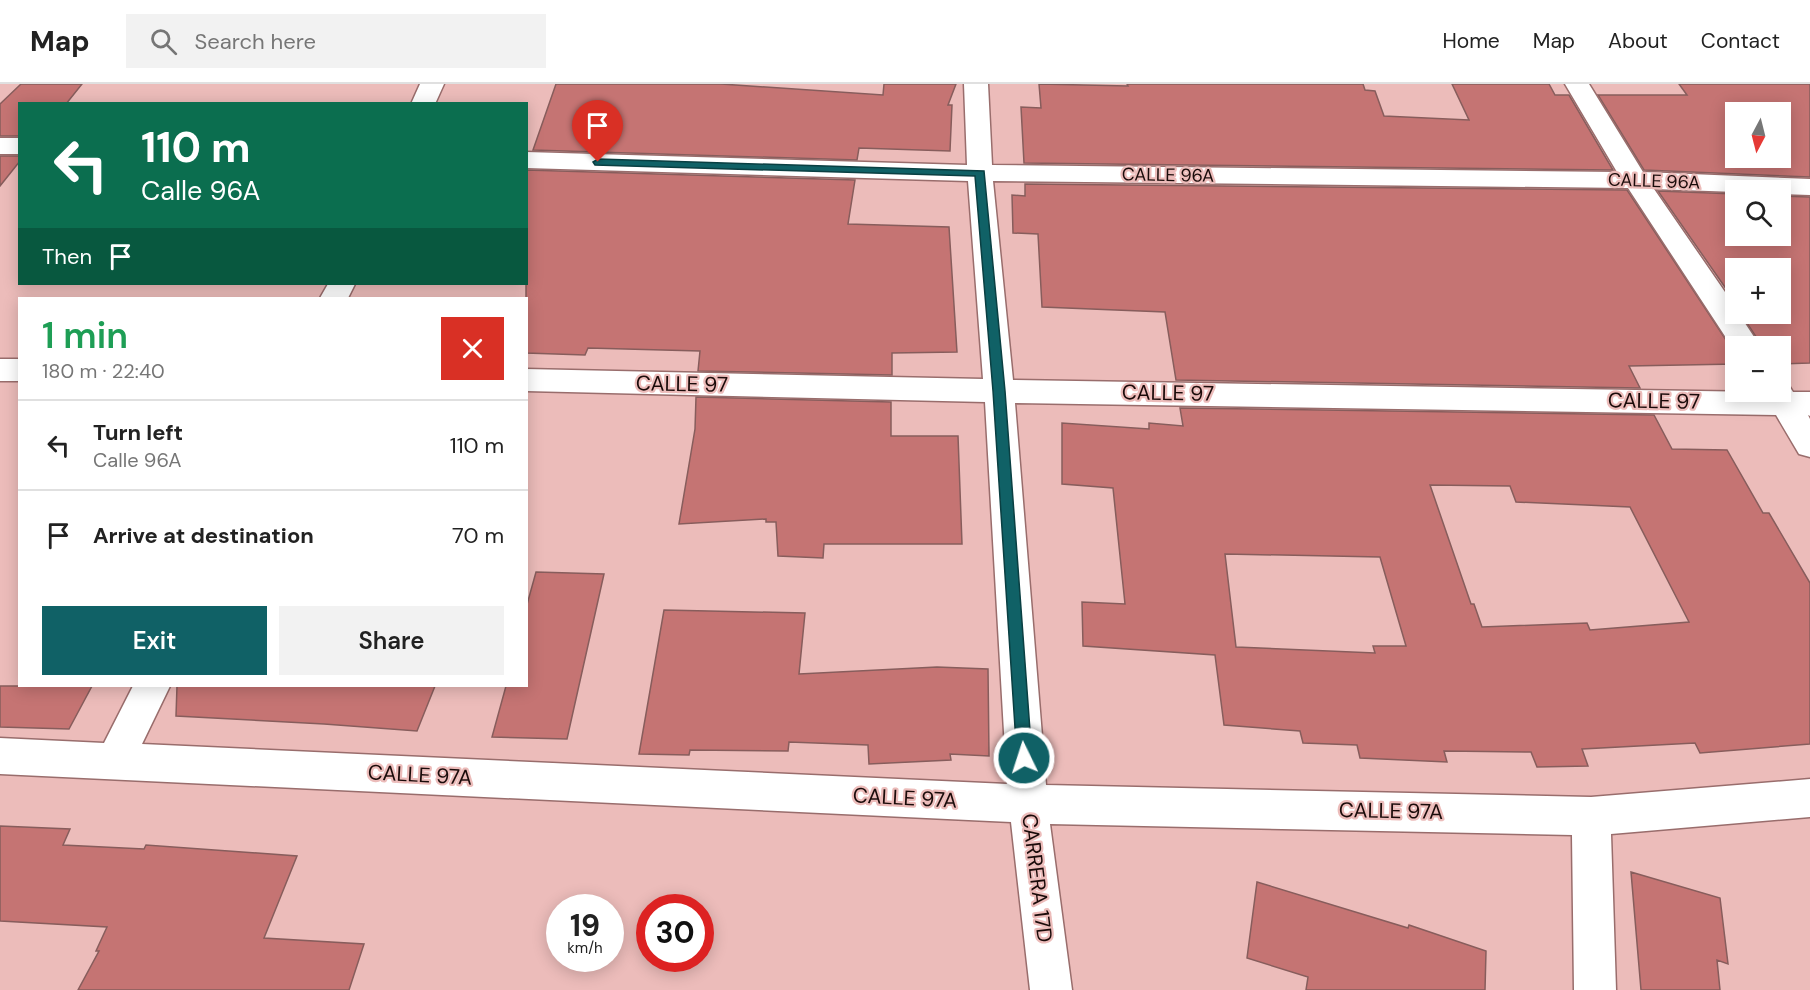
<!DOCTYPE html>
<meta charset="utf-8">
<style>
:root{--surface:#fff;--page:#f2f2f2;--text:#222;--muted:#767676;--line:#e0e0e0;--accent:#106166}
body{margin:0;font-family:"DM Sans",sans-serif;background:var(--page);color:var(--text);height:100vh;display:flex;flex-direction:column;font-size:22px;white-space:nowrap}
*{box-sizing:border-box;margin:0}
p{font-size:20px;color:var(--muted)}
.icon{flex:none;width:33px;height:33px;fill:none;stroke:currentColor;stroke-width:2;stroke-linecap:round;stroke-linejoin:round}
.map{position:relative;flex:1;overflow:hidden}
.drawer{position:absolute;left:18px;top:213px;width:510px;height:390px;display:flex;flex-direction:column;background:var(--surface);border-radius:0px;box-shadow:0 3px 15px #0003}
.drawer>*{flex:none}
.hud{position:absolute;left:18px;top:18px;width:510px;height:183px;border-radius:0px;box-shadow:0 3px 15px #0003;background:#0b6e4f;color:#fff;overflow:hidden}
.needle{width:39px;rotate:187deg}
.fabs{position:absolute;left:1725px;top:18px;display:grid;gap:12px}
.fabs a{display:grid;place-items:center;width:66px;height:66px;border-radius:0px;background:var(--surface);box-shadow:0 3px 15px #0003;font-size:30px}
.speed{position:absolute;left:546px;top:810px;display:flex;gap:12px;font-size:30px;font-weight:700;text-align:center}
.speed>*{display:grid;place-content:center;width:78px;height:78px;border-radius:50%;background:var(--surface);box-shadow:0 3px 15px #0003;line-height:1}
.speed small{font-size:15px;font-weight:400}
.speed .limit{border:9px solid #d22;background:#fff;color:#111}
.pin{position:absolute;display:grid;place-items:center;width:51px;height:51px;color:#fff;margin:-62px -26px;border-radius:50% 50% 50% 0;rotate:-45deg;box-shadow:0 0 6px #0007}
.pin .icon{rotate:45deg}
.me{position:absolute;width:66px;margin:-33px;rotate:356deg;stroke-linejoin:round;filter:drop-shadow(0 0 4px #0008)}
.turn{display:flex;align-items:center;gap:21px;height:126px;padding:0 24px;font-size:27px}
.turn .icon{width:78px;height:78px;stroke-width:2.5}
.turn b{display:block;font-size:42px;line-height:51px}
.then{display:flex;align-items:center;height:57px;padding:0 24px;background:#0003;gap:12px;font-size:22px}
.round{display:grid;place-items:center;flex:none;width:63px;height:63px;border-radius:0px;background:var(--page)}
.summary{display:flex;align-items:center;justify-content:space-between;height:102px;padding:0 24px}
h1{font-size:36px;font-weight:600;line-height:45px;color:#1e9e55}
.action{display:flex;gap:12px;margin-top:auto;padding:12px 24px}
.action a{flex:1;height:69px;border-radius:0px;background:var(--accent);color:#fff;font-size:24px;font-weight:600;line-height:69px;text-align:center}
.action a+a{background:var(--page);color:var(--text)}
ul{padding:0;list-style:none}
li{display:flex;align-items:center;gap:18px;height:90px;padding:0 24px;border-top:2px solid var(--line)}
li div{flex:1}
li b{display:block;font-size:22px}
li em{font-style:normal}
header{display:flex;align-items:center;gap:36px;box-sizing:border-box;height:84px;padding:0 30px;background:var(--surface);border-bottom:2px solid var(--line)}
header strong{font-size:28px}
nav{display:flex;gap:33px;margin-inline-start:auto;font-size:21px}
.search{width:420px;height:54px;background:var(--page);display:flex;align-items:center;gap:15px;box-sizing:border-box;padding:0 21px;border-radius:0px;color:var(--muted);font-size:22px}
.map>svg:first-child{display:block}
.building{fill:#c57473;stroke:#875d5c;stroke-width:1.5;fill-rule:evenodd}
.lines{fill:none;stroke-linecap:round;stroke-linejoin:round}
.minor-casing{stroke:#996d6c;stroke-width:3}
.minor{fill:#fff;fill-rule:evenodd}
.route{fill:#106166;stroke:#0a3f42;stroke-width:1.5}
.labels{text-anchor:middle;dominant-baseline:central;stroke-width:4.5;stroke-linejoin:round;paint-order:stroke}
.far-street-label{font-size:18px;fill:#1a0b0a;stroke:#ecbcba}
.street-label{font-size:21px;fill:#1a0b0a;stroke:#ecbcba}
</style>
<header>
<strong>Map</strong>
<div class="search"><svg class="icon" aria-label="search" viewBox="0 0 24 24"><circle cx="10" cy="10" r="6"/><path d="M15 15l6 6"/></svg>Search here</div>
<nav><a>Home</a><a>Map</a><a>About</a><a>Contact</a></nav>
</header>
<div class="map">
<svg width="1810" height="906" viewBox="0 0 1810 906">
<rect width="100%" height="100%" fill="#ecbcba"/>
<path class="building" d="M21,0H82L66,20H20V52H0V20Z
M556,0H721L883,11L884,0H956L948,21H952L950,67L859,64L857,76L533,66Z
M1039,0L1128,2L1127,0H1363L1365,6L1375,7L1384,32L1469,36L1452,0H1549L1555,11H1569L1613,86L1024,79L1021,23L1041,24Z
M1679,0H1810V93L1644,86L1598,11H1687ZM1736,28H1780V74H1736Z
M0,72H20V77L0,102Z
M526,86L855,96L848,140L949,143L957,268L892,269V291L698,287L700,267L588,264L585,271L526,269Z
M1025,100L1627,106L1736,271V280L1629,282L1640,304L1176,296L1165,228L1042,223L1038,150L1013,149L1012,111L1025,112Z
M1658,107L1736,110V152H1780V112L1810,113V279L1780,280V262H1762L1741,230H1780V184H1736V219Z
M696,313L891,318V352H958L962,460H824L823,474L778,472L776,438H766V435L679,440L695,345Z
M1180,324L1654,331L1672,365L1727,366L1763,429H1769L1810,499V660L1700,669L1695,659L1582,665L1588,682L1537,683L1531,668L1444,667L1447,678L1360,674L1357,661L1303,659L1300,647L1224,641L1215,571L1083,562L1082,518L1125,520L1113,404L1062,400V339L1149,345V339L1183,342ZM1430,401L1510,402L1516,418L1630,423L1689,538L1590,546L1587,539L1482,543L1474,520H1471ZM1225,470L1380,473L1406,562H1373L1375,569L1236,563Z
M536,488L604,490L567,655L492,653L506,602H526V524Z
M664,526L805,529L799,590L937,583L988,585L989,672L950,670L951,676L869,680L868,661L789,658L788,667L690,666L689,671L639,670Z
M0,602H92L69,645L0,643Z
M177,602H435L417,647L324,640L176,632Z
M0,742L70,745L63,761L144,765L146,761L297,772L264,854L364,860L349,906H78L99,867H96L107,843L0,837Z
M1631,788L1720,814L1728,880L1717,876L1720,906H1641Z
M1257,798L1408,844L1409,841L1486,867L1485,906H1306L1308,893L1247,874Z"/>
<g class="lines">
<g class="minor-casing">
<path id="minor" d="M420,0H444L435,20H411Z
M964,0H988L992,81L1617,88L1565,0H1589L1643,88L1810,95V111L1780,110V106L1736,108L1654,105L1736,224V230H1739L1760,262H1736V269L1628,104L993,97L1013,296L1762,308H1780V298L1788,300L1793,308H1810V332L1808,331L1810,335V373L1799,370L1776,331L1015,319L1046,701L1591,713L1810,695V733L1611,750L1616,906H1574L1572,751L1050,740L1072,906H1030L1011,738L0,690V654L104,659L133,602H170L142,660L1007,700L985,318L526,307V285L983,295L968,97L526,84V68L967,81Z
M0,54H20V70H0Z
M328,200H355L348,214H320Z
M0,275H20V297H0Z"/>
</g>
<use href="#minor" class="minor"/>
</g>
<path class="route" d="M598,75L984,87L1005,307L1032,674L1030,679L1024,681L1019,679L1017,674L993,307L975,92L595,81L593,78Z"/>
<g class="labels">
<g class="far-street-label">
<text transform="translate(1168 91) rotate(1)">CALLE 96A</text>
<text transform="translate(1654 97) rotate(2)">CALLE 96A</text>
</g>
<g class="street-label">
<text transform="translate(682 300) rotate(1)">CALLE 97</text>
<text transform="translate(1168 309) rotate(1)">CALLE 97</text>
<text transform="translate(1654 317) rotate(1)">CALLE 97</text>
<text transform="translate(420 691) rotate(3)">CALLE 97A</text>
<text transform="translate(905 714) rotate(3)">CALLE 97A</text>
<text transform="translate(1391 727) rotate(1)">CALLE 97A</text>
<text transform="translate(1037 794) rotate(83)">CARRERA 17D</text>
</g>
</g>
</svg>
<div class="fabs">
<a><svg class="needle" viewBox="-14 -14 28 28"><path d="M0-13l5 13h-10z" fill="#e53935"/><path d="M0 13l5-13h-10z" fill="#767676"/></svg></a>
<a><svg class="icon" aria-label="search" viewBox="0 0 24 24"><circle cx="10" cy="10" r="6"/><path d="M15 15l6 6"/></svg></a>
<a>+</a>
<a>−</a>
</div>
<div class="speed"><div>19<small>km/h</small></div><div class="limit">30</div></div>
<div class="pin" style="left:598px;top:78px;background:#d93025"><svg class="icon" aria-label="arrive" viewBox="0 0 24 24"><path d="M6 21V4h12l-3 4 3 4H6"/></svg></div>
<svg class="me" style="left:1024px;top:674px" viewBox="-20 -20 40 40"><circle r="17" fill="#106166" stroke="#fff" stroke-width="3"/><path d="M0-11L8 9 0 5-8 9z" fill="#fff"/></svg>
<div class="hud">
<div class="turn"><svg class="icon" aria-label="left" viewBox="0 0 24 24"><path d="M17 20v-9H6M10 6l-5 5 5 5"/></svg><div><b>110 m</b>Calle 96A</div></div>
<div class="then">Then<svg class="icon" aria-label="arrive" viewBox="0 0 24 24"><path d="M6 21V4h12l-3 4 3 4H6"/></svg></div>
</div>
<section class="drawer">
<div class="summary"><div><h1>1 min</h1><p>180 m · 22:40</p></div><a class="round" style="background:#d93025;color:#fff"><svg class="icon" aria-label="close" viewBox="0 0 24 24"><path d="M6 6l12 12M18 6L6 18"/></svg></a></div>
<ul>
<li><svg class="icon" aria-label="left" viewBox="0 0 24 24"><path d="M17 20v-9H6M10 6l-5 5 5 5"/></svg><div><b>Turn left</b><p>Calle 96A</p></div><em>110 m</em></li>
<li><svg class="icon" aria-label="arrive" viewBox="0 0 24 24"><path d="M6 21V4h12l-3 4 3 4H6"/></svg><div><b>Arrive at destination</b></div><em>70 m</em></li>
</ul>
<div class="action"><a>Exit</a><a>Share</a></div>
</section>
</div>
